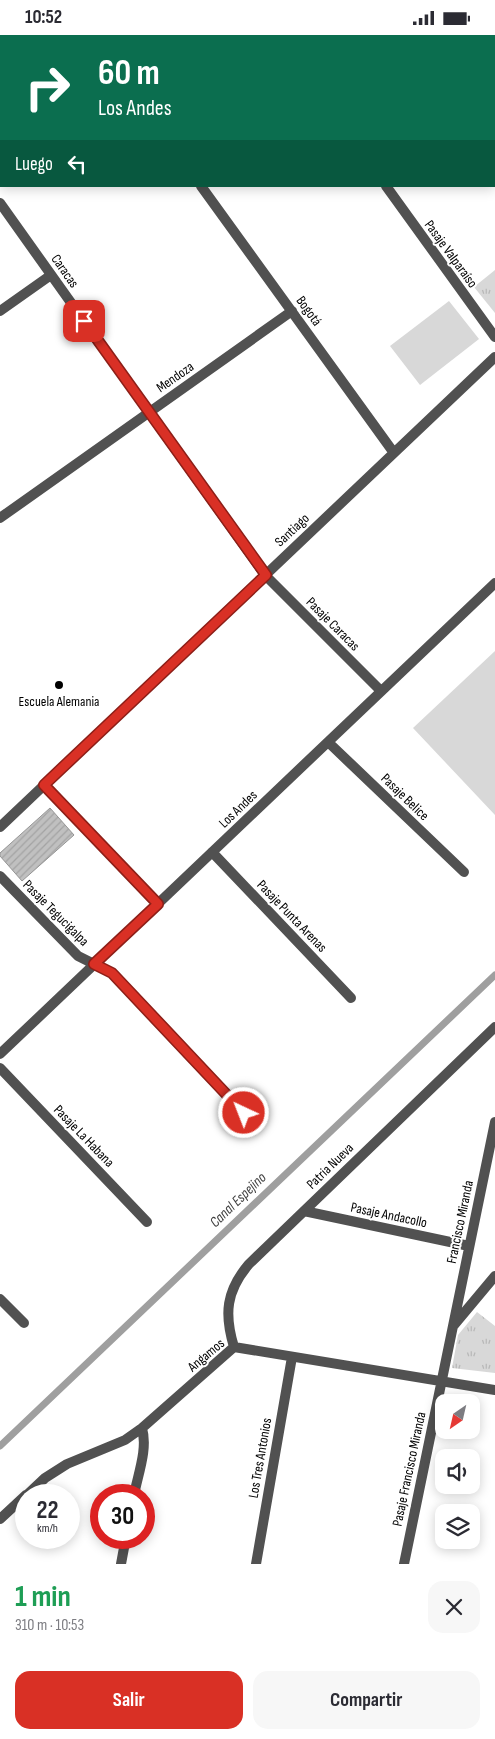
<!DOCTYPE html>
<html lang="es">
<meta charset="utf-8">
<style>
:root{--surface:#fff;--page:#f7f7f7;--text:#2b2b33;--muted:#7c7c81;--accent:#d93025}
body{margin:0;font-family:"Sofia Sans Condensed",sans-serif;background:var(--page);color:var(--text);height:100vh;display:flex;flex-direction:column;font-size:19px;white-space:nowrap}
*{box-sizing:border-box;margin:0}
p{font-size:16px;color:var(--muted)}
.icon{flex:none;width:28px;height:28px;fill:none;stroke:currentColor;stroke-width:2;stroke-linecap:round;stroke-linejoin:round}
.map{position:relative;height:1529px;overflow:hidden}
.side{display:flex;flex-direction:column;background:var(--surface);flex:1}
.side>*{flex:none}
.guide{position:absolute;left:0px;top:0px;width:495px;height:152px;box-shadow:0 2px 12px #0003;background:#0b6e4f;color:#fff;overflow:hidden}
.needle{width:32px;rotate:214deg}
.controls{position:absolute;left:435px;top:1359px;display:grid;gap:10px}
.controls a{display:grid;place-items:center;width:45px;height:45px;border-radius:10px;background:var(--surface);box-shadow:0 2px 12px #0003;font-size:25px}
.speed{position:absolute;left:15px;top:1449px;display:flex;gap:10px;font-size:25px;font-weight:700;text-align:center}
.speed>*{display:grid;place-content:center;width:65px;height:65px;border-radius:50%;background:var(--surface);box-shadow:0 2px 12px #0003;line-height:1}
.speed small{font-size:12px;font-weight:400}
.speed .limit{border:8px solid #d22;background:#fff;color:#111}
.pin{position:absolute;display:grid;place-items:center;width:42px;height:42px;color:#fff;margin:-21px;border-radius:10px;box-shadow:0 2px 8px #0006}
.me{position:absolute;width:55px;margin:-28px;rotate:317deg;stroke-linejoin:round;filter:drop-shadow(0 0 4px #0008)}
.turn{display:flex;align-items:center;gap:18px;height:105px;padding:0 15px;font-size:22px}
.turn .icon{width:65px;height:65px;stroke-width:2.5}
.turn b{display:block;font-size:35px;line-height:42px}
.then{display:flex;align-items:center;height:48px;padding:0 15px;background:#0003;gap:10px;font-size:19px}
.round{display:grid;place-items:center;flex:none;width:52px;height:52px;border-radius:15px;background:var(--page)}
.headline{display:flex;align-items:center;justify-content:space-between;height:85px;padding:0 15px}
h1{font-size:30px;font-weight:700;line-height:38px;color:#1e9e55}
.action{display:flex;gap:10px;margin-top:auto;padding:10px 15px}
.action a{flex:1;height:58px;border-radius:15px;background:var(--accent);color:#fff;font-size:20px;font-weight:700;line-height:58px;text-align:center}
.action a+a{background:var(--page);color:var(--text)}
.status{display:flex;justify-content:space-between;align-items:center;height:35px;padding:0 25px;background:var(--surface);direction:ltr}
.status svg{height:14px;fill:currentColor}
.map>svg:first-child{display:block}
.grass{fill:url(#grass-tufts)}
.pitch{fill:#d8d8d8}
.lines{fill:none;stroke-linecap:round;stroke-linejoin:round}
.stream{stroke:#9f9f9f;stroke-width:7}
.building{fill:url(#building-hatch);stroke:#959595}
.minor{stroke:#515151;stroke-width:10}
.secondary{stroke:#1e1e1e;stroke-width:10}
.route-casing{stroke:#8d1f18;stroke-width:12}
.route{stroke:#d93025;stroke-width:9}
.poi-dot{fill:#000;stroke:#fff;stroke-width:2}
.labels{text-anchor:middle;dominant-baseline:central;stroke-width:4;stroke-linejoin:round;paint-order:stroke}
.street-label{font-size:14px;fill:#000;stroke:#fff}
.poi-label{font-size:14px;fill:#000;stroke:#fff}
.water-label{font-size:15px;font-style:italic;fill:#404040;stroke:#fff}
</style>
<div class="status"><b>10:52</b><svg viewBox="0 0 49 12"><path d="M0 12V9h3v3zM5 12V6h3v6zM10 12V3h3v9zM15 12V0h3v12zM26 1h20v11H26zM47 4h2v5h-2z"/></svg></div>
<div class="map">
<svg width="495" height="1529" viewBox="0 0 495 1529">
<defs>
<pattern id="grass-tufts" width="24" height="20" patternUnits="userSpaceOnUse" patternTransform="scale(1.25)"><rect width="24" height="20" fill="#d8d8d8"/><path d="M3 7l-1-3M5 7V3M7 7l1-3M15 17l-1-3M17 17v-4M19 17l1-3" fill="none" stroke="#b8b8b8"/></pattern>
<pattern id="building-hatch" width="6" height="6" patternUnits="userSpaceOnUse" patternTransform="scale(1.25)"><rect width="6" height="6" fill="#c0c0c0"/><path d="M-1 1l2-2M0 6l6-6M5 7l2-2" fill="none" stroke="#a3a3a3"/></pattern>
</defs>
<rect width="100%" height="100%" fill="#fff"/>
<path class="grass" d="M495,235V278L474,252Z
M477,1277L495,1291V1338L452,1333L458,1300Z"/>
<path class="pitch" d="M449,266L479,304L420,350L390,311Z
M495,616V780L413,693Z"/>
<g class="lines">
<path class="stream" d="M0,1411L495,940"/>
</g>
<path class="building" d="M50,773L74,800L22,846L0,821V818Z"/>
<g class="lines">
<path class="minor" d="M91,0V1
M368,0L369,1
M462,0L463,1
M385,1L386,0
M494,44L495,46
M201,151L394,418
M386,151L495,302
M0,168L265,540L381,656
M0,276L51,240
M0,483L292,276
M328,707L464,837
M44,750L158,869
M0,792L495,322
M212,817L351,963
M0,841L78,921L112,938L244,1078
M0,1019L495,548
M0,1033L147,1187
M304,1176L469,1211
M0,1264L24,1288
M454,1290L495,1241
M234,1312C224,1279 226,1256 249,1229L495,992
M234,1312L495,1355
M27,1460L45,1443L67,1429L125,1405L142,1393L234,1312
M134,1460C138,1439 148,1414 142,1393
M0,1484L26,1460
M121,1529L126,1502
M256,1529L292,1322
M404,1529L495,1087"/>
<path class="secondary" d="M64,1L66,0
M0,47L1,46"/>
</g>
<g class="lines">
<g class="route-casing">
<path id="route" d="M84,286L266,540L44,750L158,869L94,929L112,938L244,1078"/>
</g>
<use href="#route" class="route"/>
</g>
<circle class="poi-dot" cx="59" cy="650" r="5"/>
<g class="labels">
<g class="street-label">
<text transform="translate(451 219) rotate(54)">Pasaje Valparaíso</text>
<text transform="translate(65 236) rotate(55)">Caracas</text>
<text transform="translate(309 276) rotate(54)">Bogotá</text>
<text transform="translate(175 342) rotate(-35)">Mendoza</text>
<text transform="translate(292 495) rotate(-43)">Santiago</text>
<text transform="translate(333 589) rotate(45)">Pasaje Caracas</text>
<text transform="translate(405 762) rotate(44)">Pasaje Belice</text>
<text transform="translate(238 774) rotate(-44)">Los Andes</text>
<text transform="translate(56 878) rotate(45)">Pasaje Tegucigalpa</text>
<text transform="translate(292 881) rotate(46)">Pasaje Punta Arenas</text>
<text transform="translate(84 1101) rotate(46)">Pasaje La Habana</text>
<text transform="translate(330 1131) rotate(-44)">Patria Nueva</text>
<text transform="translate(389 1180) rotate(12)">Pasaje Andacollo</text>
<text transform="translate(460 1187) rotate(-78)">Francisco Miranda</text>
<text transform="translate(206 1320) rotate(-40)">Angamos</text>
<text transform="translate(260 1423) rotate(-80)">Los Tres Antonios</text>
<text transform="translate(409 1434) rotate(-78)">Pasaje Francisco Miranda</text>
</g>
<g class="poi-label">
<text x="59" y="666">Escuela Alemania</text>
</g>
<g class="water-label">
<text transform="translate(238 1165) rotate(-44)">Canal Espejino</text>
</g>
</g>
</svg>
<div class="controls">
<a><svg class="needle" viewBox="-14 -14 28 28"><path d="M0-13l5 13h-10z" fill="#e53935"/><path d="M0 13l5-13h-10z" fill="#7c7c81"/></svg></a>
<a><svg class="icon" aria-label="sound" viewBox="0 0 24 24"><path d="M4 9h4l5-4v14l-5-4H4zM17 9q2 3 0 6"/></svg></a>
<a><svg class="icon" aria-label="layers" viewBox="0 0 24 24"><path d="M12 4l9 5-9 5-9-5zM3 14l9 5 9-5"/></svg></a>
</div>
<div class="speed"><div>22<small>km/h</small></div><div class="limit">30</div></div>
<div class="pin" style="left:84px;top:286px;background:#d93025"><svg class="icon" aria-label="arrive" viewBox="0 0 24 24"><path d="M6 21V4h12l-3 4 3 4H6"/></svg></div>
<svg class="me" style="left:244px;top:1078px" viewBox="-20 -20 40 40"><circle r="17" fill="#d93025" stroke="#fff" stroke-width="3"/><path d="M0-11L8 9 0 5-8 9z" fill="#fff"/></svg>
<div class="guide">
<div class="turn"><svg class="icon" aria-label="right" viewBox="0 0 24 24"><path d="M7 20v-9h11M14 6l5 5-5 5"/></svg><div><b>60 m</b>Los Andes</div></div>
<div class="then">Luego<svg class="icon" aria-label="left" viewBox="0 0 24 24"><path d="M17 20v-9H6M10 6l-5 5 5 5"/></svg></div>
</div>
</div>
<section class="side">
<div class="headline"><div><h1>1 min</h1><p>310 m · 10:53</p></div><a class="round"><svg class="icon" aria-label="close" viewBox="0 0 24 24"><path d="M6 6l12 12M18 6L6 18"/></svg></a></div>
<div class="action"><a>Salir</a><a>Compartir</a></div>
</section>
